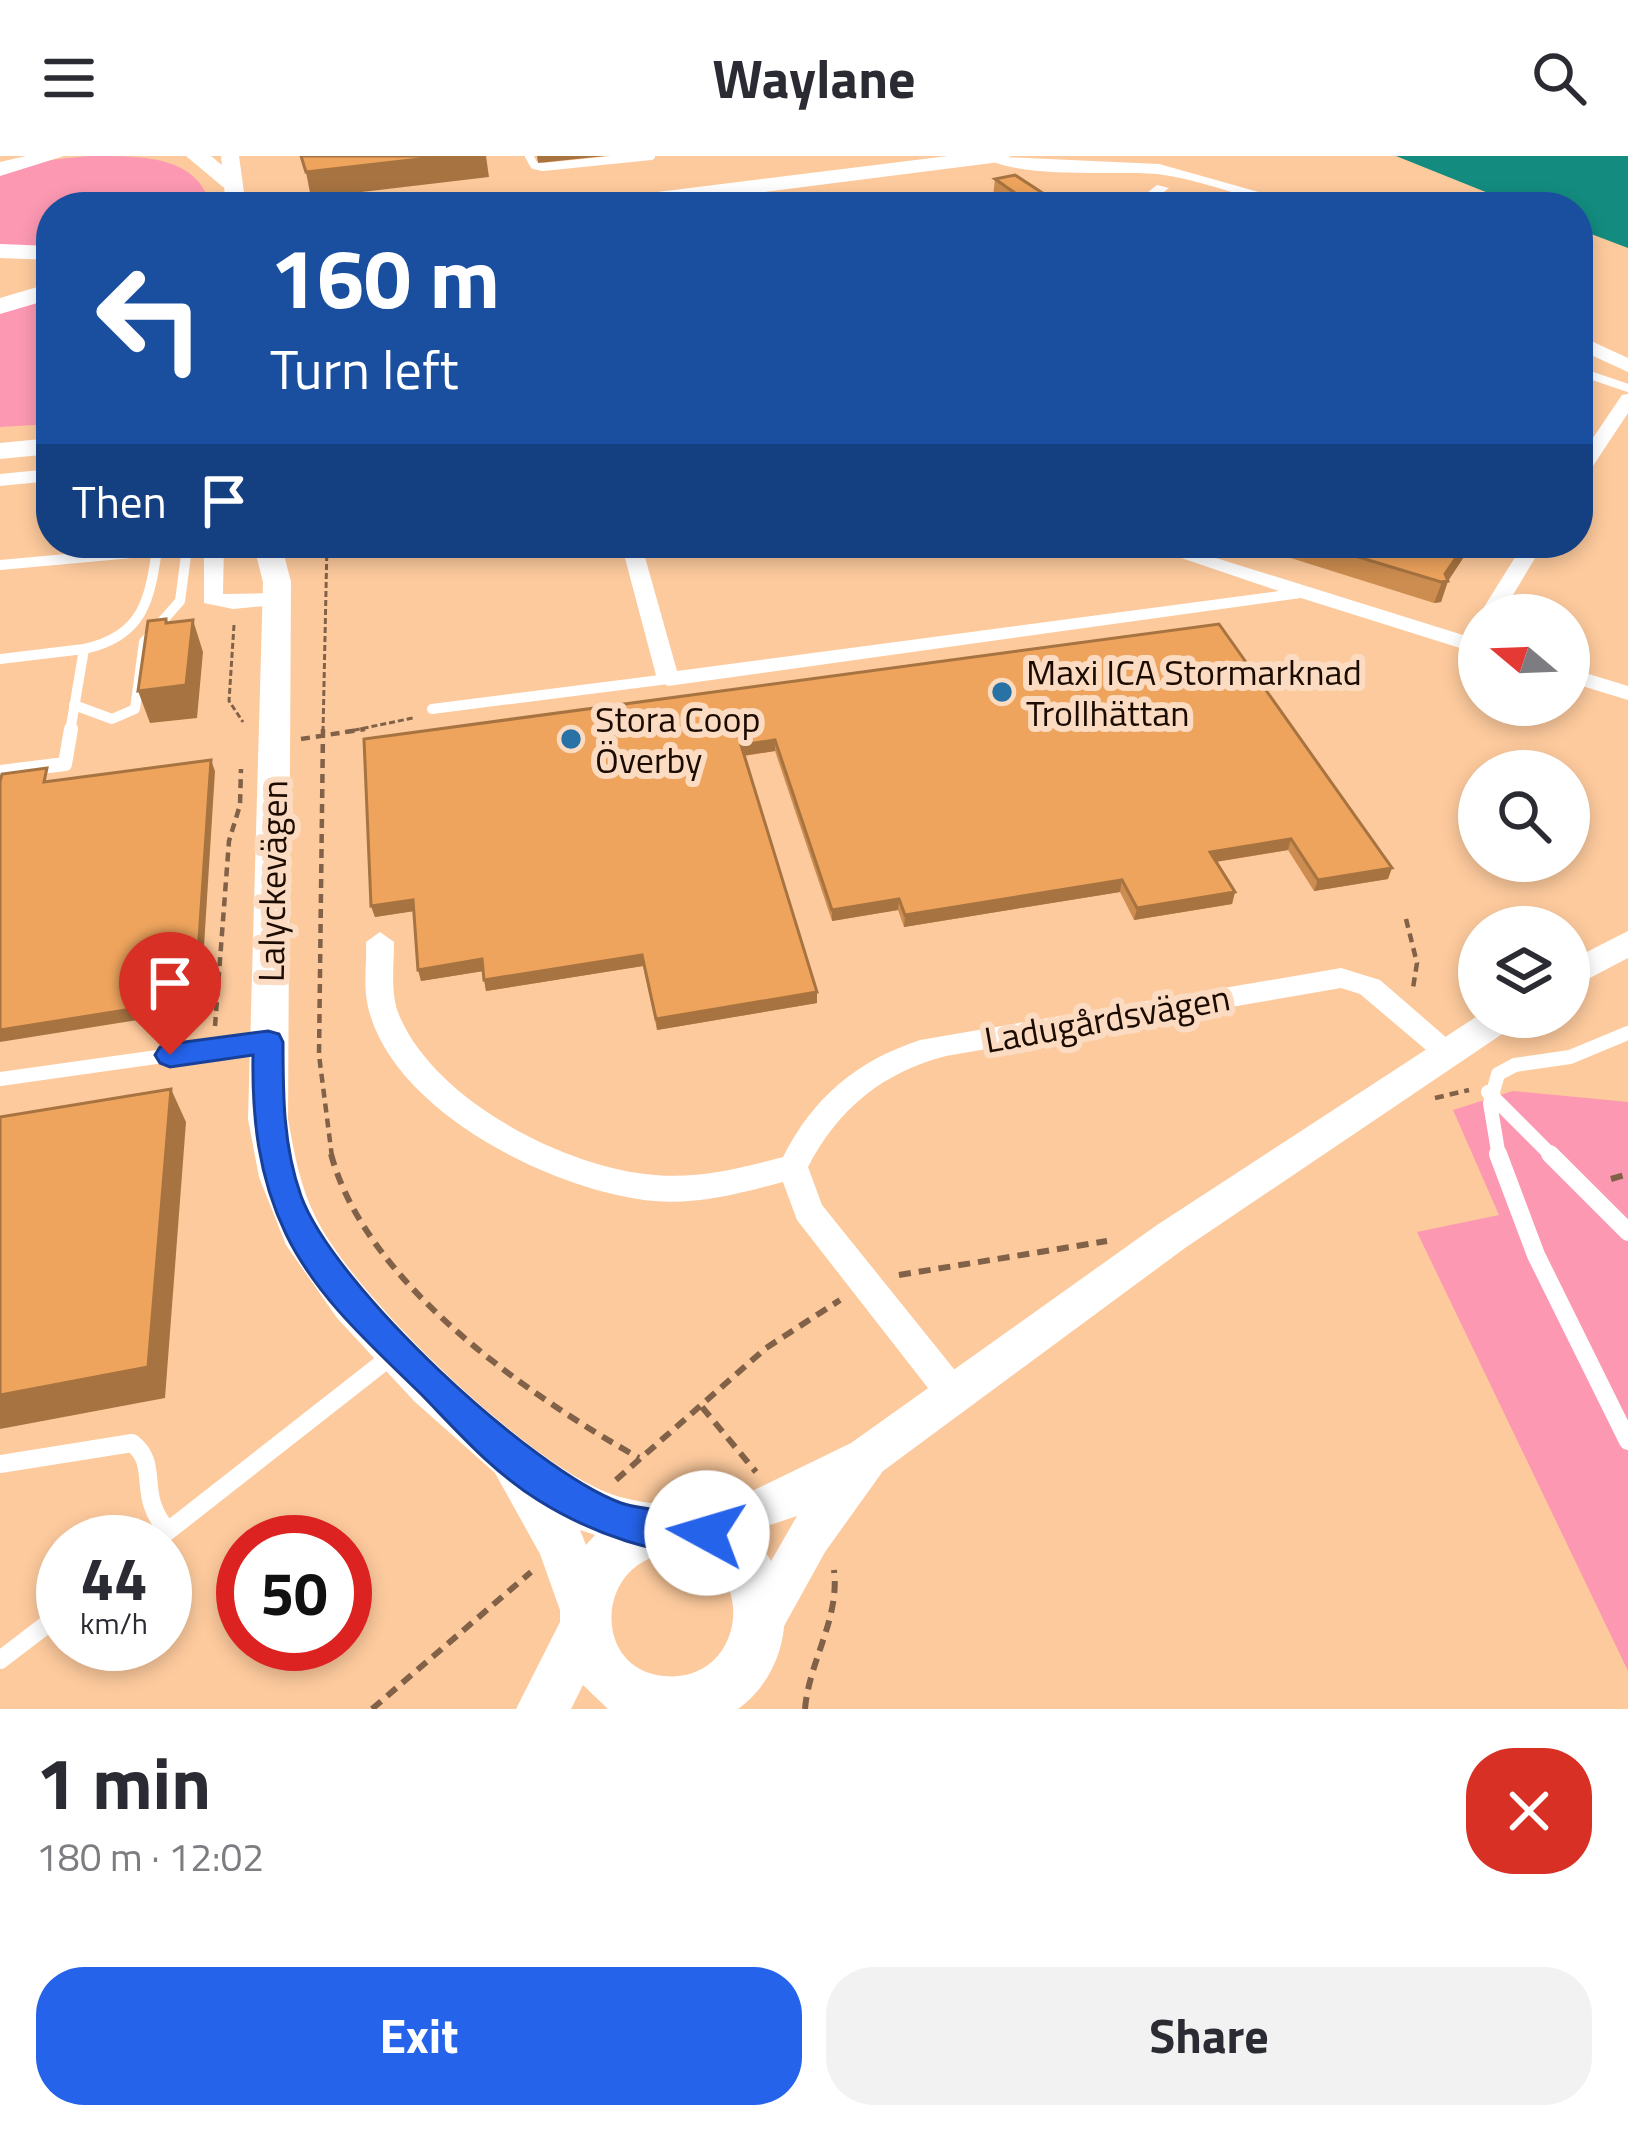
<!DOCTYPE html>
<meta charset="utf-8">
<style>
:root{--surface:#fff;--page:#f2f2f3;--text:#2b2b33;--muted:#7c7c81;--accent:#2563eb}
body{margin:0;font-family:"Titillium Web",sans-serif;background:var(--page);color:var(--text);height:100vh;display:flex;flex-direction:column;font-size:45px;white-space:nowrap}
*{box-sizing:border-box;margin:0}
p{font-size:39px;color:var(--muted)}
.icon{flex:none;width:66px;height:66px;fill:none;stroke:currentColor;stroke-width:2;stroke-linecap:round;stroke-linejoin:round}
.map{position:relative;height:1553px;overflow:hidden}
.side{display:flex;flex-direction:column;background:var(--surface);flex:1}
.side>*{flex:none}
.banner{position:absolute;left:36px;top:36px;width:1557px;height:366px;border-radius:48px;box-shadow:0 6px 18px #0003;background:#1a4fa0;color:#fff;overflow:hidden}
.needle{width:78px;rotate:289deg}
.tools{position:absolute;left:1458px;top:438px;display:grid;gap:24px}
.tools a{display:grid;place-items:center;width:132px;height:132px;border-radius:50%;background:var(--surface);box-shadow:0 6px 18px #0003;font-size:60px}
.speed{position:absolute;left:36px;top:1359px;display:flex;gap:24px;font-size:60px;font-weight:700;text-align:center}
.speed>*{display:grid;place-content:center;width:156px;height:156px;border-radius:50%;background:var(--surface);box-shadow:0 6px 18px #0003;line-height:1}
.speed small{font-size:30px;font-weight:400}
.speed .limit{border:18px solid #d22;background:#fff;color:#111}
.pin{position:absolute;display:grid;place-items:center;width:102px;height:102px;color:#fff;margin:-123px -51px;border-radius:50% 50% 50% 0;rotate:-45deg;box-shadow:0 0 12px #0007}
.pin .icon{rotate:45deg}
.me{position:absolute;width:132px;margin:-66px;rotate:276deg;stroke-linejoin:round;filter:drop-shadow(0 0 9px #0008)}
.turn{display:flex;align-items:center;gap:42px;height:252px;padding:0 36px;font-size:54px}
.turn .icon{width:156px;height:156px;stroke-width:2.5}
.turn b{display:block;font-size:84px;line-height:102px}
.then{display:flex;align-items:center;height:114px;padding:0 36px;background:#0003;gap:24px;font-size:45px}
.round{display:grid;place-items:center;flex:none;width:126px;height:126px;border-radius:48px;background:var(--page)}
.head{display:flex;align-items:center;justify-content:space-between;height:204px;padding:0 36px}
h1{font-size:72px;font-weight:700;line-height:90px}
.cta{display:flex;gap:24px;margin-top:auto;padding:24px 36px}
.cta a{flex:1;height:138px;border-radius:48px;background:var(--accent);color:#fff;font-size:48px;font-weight:700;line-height:138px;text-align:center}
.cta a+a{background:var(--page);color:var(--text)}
header{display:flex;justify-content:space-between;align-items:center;height:156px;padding:0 36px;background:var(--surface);font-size:54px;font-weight:700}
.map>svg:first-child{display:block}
.green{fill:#fc98b2}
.water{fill:#138c7f}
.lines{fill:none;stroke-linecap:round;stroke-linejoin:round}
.path-far2{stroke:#816147;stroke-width:3;stroke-dasharray:6 3;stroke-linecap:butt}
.path-far1{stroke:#816147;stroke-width:4.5;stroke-dasharray:9 6;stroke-linecap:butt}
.path{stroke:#816147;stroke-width:6;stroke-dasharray:12 8;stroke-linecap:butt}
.service-far3{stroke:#fff;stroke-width:8}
.service-far2{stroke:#fff;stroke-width:10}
.service-far1{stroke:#fff;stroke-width:14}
.service{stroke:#fff;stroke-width:18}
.minor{fill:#fff;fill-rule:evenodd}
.tertiary{fill:#fff;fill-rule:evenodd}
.secondary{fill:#fff;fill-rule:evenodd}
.trunk{fill:#fff;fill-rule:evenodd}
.wall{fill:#cd8d50}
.shaded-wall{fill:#a77341}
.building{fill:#eea45d;stroke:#a77341;stroke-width:3}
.route{fill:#2563eb;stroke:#184099;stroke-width:3}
.poi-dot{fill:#2872a5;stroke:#fbdcc2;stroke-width:4.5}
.labels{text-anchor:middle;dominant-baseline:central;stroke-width:12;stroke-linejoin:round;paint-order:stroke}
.poi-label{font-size:36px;fill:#1c0b00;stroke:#fbdcc2;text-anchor:start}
.street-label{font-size:36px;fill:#1c0b00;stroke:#fbdcc2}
</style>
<header><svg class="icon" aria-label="menu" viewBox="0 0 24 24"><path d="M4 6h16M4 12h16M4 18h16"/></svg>Waylane<svg class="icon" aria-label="search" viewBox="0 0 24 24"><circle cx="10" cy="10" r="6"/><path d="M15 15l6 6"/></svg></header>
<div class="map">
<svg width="1628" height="1553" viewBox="0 0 1628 1553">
<rect width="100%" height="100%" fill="#fdca9d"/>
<path class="green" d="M89,0C149,0 196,0 212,51H51V93L0,89V19L50,4Z
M51,140V268L0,271V156Z
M1513,935L1628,946V1515L1417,1076L1499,1059L1453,954Z"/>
<path class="water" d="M1396,0H1628V92L1578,73V51H1523Z"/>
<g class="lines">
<path class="path-far2" d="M953,42L971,51
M234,469L229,545L243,566
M323,576L327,387
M345,576L413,562"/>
<path class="path-far1" d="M323,573L319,899L332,1001
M301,583L365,573
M1406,763L1417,807L1413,832
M215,870L229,685L240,649L241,613
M1435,942L1469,934"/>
<path class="path" d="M331,998C366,1128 528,1239 639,1302
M1611,1023L1628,1018
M899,1119L1107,1085
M702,1251L756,1316
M616,1324L766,1192L840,1144
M372,1553L531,1416
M805,1553C809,1505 840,1463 834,1414"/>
<path class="service-far3" d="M529,0L534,9L543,11L651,0
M901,51H939
M1578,215L1628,232"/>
<path class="service-far2" d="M0,409L187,392L180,445L144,486L135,553L112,563L74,549
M0,503L84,493
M432,553L668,523
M70,576L84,493C145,480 150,442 158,387"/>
<path class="service-far1" d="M0,616L65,608L71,573
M0,923L263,886
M1488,936L1553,1001
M1499,1001L1490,947L1498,918L1515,909L1570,901L1628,877"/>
<path class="service" d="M1498,998L1536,1099L1628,1285
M1550,998L1628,1076
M0,1308L132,1287C161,1309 135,1339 168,1375
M154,1386L394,1198
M0,1504L63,1456"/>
<path class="minor" d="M1157,29L1169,32L1145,51H1129Z
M1628,238V257L1585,322L1578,324V304L1622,239Z
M51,313V325L0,330V318Z
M204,387H224L223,438L277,437L285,438V448L233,453L204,447Z
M621,387H641L677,515L1279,435L1137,387H1168L1479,484V498L1301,442L668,530L657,523Z
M1524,387H1544L1501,459H1479Z
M1569,512L1628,530V544L1569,526Z
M380,776L394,786C394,810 390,837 399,859C435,945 566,1012 655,1019C698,1023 742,1012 783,1001C813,942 856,905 920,884L1341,812L1380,824L1463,896L1458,904H1438L1360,838L1341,832L946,900C883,916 838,953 808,1011L822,1049L966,1228L971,1239L966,1250L954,1255L942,1250L797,1064L783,1026C741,1037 697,1049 654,1045C556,1036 393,957 368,851C363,830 367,807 366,786Z"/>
<path class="tertiary" d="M982,0L1159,8L1312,51C1258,51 1210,24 1157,18C1112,14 1018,24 982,0Z
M1578,179L1628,202V216L1578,193Z
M1628,775V802L1569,833V805Z
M1479,859L1519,861L1514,870L1185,1092L883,1315L825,1396L778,1481L761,1488L744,1481L737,1464L797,1360L692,1395L676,1389L669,1373L676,1357L752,1335L851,1287L1157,1069Z"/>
<path class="secondary" d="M221,0H239L246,51H226Z
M51,282V298L0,303V287Z
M253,387H281L291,426L288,963C294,996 300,1030 315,1060C353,1140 528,1308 611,1338C658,1355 709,1343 749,1378C802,1424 794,1513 738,1553H608L583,1529L571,1553H516L560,1466V1454L540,1398L495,1317L414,1245L337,1162L286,1089L259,1021L248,963L263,426ZM580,1374L595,1379L586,1389ZM682,1397C761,1410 744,1528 664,1520C587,1513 596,1393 682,1397Z"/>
<path class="trunk" d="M26,0H64L0,20V6Z
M186,0H211L242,26L239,31H223Z
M948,0H1011L1000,6L647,51H582L593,44Z
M0,88L51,90V104L0,102Z
M51,127V143L0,158V142Z"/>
</g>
<path class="wall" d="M995,23L1060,51H1008L993,41Z
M1243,387H1473L1448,425L1441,446L1434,447Z
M1219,468L1388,723L1314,735L1288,694L1216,706L1235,736L1232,748L1134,764L1120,736L904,771L898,754L832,765L775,595L744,600L817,836V847L657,874L643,810L486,835L483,815L421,825L413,755L375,761L371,750L364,583Z"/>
<path class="shaded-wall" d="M446,0H486L489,21L311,42L306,16Z
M537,0H605L538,7Z
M1466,387H1473L1448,425L1441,446L1434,447L1445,418Z
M193,464L203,496L197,562L150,567L138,535Z
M775,584V595L741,600V589Z
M211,604L215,615L200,854L0,886V874Z
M1291,683L1288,694L1208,707L1210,696Z
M1392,712L1388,723L1314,735L1318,724Z
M1122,724L1120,736L904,771L905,759Z
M1235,736L1232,748L1134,764L1137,752Z
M899,743L898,754L832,765V754Z
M413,744L415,755L375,761L371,750Z
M642,799L643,810L486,835L484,824Z
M482,803L484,815L421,825L418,814Z
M817,836V847L657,874L656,863Z
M171,933L186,966L165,1242L0,1273V1239Z"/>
<path class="building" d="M301,0H446L306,16Z
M1015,19L1061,49L1035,51L995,23Z
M891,40L934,44L930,51H884Z
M1312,387H1466L1445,418L1448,425L1441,426Z
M166,463V467L193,464L186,529L138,535L148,465Z
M1219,468L1392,712L1318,724L1291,683L1210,696L1235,736L1137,752L1122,724L905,759L899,743L832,754L775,584L741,589L817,836L656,863L642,799L484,824L482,803L418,814L413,744L371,750L364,583Z
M211,604L195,843L0,874V626L2,618L47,612L44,626Z
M171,933L148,1211L0,1239V961Z"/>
<path class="route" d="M268,875L279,878L283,886C283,938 283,990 301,1040C334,1130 531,1314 621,1347C653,1358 689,1352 720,1364L726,1377L720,1390C670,1411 581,1371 538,1344C493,1316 458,1276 422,1239C372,1190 317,1142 286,1078C258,1020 252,961 253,899L170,911L160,907L155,899L160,891L170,888Z"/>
<g class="poi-dot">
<circle cx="1002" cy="536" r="12"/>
<circle cx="571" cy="583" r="12"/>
</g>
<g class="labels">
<g class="poi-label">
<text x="1026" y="515">Maxi ICA Stormarknad<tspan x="1026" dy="41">Trollhättan</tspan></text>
<text x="595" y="562">Stora Coop<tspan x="595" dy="41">Överby</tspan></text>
</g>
<g class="street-label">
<text transform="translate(272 725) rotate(-89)">Lalyckevägen</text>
<text transform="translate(1107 862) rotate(-10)">Ladugårdsvägen</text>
</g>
</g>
</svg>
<div class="tools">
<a><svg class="needle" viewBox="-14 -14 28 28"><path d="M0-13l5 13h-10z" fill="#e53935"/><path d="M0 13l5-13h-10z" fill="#7c7c81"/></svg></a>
<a><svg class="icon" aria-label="search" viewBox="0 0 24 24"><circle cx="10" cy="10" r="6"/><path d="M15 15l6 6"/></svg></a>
<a><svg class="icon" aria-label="layers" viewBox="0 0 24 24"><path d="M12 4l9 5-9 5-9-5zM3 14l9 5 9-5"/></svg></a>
</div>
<div class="speed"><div>44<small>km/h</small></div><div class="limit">50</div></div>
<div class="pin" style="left:170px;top:899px;background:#d93025"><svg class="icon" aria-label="arrive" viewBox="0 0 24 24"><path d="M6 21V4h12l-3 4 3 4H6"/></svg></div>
<svg class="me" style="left:707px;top:1377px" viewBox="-20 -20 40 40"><circle r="19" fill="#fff"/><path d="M0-13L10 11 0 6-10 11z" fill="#2563eb"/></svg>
<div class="banner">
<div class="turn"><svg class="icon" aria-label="left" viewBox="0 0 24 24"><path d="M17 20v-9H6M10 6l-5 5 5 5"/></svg><div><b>160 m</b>Turn left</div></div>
<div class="then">Then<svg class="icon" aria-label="arrive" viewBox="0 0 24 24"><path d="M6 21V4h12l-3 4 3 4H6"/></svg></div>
</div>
</div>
<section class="side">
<div class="head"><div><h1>1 min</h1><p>180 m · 12:02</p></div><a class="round" style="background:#d93025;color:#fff"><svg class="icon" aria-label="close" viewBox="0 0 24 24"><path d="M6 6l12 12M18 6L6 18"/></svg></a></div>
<div class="cta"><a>Exit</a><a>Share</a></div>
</section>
